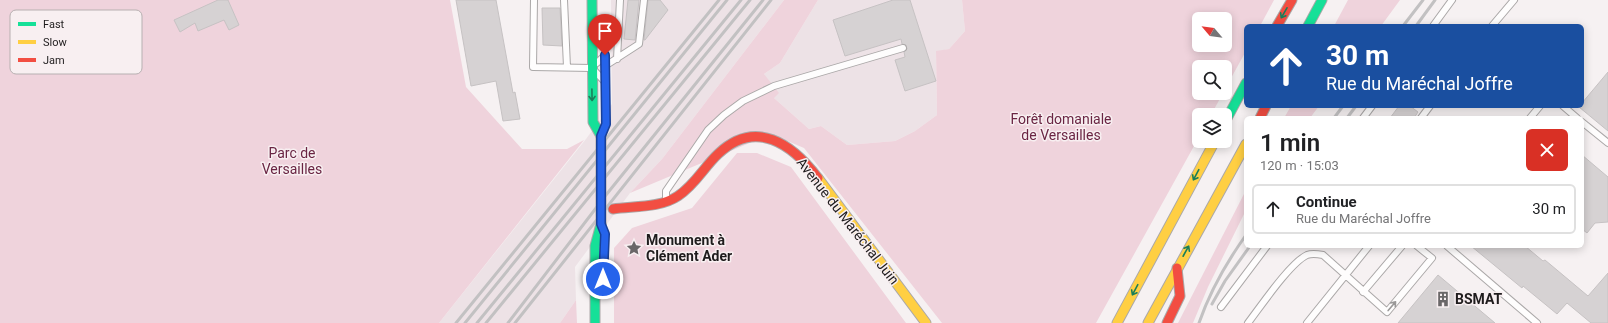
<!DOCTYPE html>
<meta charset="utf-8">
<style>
:root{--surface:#fff;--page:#f6f6f6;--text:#202124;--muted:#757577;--line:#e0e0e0}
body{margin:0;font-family:Roboto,sans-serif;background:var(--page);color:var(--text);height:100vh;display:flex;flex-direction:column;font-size:15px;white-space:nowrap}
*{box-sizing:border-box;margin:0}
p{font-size:13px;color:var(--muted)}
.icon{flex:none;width:22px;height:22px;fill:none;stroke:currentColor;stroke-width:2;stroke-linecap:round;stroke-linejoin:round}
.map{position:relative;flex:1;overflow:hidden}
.details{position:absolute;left:1244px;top:116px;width:340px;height:132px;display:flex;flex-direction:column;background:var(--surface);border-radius:6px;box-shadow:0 2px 10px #0003}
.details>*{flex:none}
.top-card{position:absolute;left:1244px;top:24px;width:340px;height:84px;border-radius:6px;box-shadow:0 2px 10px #0003;background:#1a4fa0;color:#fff;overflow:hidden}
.needle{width:26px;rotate:299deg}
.fabs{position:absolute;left:1192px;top:12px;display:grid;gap:8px}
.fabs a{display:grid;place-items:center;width:40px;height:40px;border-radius:6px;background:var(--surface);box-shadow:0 2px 10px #0003;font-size:20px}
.pin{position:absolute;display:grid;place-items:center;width:34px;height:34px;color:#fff;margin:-41px -17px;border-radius:50% 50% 50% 0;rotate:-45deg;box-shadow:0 0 4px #0007}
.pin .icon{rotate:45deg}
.me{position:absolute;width:44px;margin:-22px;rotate:0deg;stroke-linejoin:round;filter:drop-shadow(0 0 3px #0008)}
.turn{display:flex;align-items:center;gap:14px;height:84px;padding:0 16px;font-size:18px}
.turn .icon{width:52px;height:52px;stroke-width:2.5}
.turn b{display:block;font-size:28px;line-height:34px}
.round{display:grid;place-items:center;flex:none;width:42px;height:42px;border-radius:6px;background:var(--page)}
.summary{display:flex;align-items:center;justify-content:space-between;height:68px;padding:0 16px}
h1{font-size:24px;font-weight:600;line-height:30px}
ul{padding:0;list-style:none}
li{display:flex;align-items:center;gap:12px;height:50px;margin:0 8px 6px;padding:0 8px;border:2px solid var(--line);border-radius:6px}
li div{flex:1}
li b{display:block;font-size:15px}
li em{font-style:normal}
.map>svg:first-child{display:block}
.built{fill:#ede2e6}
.green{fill:#efd3dc;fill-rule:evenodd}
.building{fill:#d6d2d3;stroke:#c6c2c3}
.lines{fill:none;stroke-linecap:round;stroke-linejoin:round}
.lane-casing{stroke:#aba8a8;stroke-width:8}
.fast-casing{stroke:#aba8a8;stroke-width:11}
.slow-casing{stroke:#aba8a8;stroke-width:11}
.jam-casing{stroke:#aba8a8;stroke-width:11}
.lane{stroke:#fefdfd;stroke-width:6}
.fast{stroke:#16e098;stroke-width:9}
.slow{stroke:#ffcf43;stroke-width:9}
.jam{stroke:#f24e42;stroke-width:9}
.rail{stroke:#c2c1c2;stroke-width:3}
.fast-bridge-casing{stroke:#aba8a8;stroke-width:11;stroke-linecap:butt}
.fast-bridge{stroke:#16e098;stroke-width:9}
.oneway{stroke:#1a7e5a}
.oneway2{stroke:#9a9898}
.route-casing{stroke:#184099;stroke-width:10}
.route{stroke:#2563eb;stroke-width:7}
.labels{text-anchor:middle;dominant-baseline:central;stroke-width:3;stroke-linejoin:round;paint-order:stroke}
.park-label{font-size:14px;fill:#6a2543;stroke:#f8eff1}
.street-label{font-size:14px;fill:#1f1c1d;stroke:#f8eff1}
.poi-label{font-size:14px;font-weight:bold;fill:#1f1c1d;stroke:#f8eff1;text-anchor:start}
.key{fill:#f8eff1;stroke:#b7b0b1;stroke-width:1}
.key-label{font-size:11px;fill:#1f1c1d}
</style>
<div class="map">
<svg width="1608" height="323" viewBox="0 0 1608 323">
<rect width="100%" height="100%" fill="#f6f1f2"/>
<path class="built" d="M611,0H784L662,159L630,193L575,267L576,300L560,323H439L586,139L612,104Z
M818,0H962L965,31L949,49L936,52L937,115L915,131L895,141L847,145L821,126L809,129L774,98L764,74L780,63Z"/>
<path class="green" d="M0,0H450L466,87L522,149H567L584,140L439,323H0Z
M784,0H818L780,63L764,74L779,93L774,98L809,129L821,126L847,145L895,141L915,131L937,115L936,51L949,49L965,31L962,0H1274L1260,26H1246V51L1225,89V67H1199V93H1223L1211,115H1199V137L1096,323H942L804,148L771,134L630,193L662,159ZM1199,19H1225V45H1199Z
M1348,0H1400L1381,26H1334Z
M1291,106H1319L1310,118H1284Z
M737,153H757L791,167L906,323H614V248L632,228L692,208Z
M1246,190V210L1208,287L1193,323H1178Z
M576,300L577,323H560Z"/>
<path class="building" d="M218,0H228L239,25L229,30L224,20L198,31L195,23L180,32L174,20Z
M456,0H496L513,93L515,92L520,119L503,121L496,81L471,86Z
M628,0H639L635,40L624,39Z
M648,0H660L668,10L645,40H644Z
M893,0H910L936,81L905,91L895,60L905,57L904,52L907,49L906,45L902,44L901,39L845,56L833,20Z
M542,8H560L562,46L543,45Z
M1608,72V131L1579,107L1582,106V103Z
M1399,106H1410L1418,112L1414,118H1390Z
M1582,155L1608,177V222L1595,223L1587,233L1582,229Z
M1471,246H1525L1543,261L1545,260L1588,296L1608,273V323H1591L1567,303L1557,314L1523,286L1522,288Z
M1438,275L1495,323H1398Z"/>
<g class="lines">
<g class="lane-casing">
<path id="lane" d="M534,0L533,67L592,68L605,82
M564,0L567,67
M1433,26L1452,0
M1492,26L1514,0
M617,59L620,0
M597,63L605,55
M605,66L639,44L644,0
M1563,106L1577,118
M1363,118L1372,106
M1421,118L1430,106
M1530,118L1540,106
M1582,122L1608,143
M666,199V191L708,130L724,115L743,101L774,86L903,48
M1447,246L1537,323
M1363,292L1402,246
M1221,307L1267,246
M1248,323C1261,306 1290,263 1307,255C1312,253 1318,254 1323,255L1387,312L1432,258L1417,246
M1307,323L1369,246"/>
</g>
<g class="fast-casing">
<path id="fast" d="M592,0L593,122L601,136
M1308,26L1322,0
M1225,122L1246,83
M595,323V246L601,224"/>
</g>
<g class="slow-casing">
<path id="slow" d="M818,178L926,323
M1117,323L1215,141
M1148,323L1246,144"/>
</g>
<g class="jam-casing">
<path id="jam" d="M1277,26L1292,0
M1260,118L1266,106
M613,209C634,206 660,208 678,196C695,185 704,167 718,154C756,118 792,144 818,178
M1167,323L1180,296L1177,268"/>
</g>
<use href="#lane" class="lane"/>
<use href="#fast" class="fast"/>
<use href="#slow" class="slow"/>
<use href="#jam" class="jam"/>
<path class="rail" d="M1403,26L1423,0
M1416,26L1435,0
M1334,118L1343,106
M1347,118L1356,106
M1212,304L1225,281L1250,246
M456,323L719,0
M465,323L727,0
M477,323L741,0
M486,323L750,0
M508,323L606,195L763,0
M515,323L771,0
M1199,323C1210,291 1226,263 1246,235"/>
<g class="fast-bridge-casing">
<path id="fast-bridge" d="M601,136V224"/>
</g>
<use href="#fast-bridge" class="fast-bridge"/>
</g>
<defs><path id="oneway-shaft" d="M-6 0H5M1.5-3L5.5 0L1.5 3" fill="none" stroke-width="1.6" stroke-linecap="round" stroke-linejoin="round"/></defs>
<g class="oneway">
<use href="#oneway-shaft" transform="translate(1284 13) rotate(120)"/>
<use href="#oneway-shaft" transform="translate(592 95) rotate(89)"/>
<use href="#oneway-shaft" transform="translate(1196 175) rotate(118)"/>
<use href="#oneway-shaft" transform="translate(1186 251) rotate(-61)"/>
<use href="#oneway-shaft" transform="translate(1135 290) rotate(118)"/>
</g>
<use class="oneway2" href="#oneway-shaft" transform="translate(1392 306) rotate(-50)"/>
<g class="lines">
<g class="route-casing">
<path id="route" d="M603,279L605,234L601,224V136L606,124L605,55"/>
</g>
<use href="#route" class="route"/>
</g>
<defs>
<g id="sight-bare" transform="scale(1.2)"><path d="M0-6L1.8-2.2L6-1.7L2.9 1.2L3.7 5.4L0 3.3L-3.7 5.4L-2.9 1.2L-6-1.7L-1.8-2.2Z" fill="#6a6768" stroke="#f8eff1" stroke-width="2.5" paint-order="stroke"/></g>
<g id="building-bare" transform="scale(1.2)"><path d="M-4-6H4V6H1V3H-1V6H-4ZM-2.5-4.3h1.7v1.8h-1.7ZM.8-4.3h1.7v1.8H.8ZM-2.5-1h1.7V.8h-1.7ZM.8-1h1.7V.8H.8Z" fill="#6a6768" stroke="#f8eff1" stroke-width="2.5" paint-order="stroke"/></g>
</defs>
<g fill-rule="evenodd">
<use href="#sight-bare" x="634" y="248"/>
<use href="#building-bare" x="1443" y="299"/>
</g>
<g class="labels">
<g class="park-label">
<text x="1061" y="119">Forêt domaniale<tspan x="1061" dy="16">de Versailles</tspan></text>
<text x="292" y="153">Parc de<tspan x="292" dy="16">Versailles</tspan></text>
</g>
<g class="street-label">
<text transform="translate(848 221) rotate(52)">Avenue du Maréchal Juin</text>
</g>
<g class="poi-label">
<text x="646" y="240">Monument à<tspan x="646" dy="16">Clément Ader</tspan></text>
<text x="1455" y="299">BSMAT</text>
</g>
</g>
<rect x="10" y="10" width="132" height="64" rx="6" class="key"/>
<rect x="18" y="22" width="18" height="4" fill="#16e098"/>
<rect x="18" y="40" width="18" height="4" fill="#ffcf43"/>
<rect x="18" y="58" width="18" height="4" fill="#f24e42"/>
<g class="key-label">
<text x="43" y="28">Fast</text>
<text x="43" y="46">Slow</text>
<text x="43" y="64">Jam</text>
</g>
</svg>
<div class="fabs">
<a><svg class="needle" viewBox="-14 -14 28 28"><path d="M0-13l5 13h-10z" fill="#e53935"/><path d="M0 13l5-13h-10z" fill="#757577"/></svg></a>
<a><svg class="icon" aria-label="search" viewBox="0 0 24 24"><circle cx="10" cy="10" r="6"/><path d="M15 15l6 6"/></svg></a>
<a><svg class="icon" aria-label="layers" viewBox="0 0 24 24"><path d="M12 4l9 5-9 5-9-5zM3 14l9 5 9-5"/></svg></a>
</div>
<div class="pin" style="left:605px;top:55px;background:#d93025"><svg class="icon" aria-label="arrive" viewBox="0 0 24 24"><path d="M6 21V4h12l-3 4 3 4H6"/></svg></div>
<svg class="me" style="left:603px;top:279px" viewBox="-20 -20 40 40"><circle r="17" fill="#2563eb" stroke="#fff" stroke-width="3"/><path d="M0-11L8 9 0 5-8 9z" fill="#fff"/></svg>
<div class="top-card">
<div class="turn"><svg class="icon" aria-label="ahead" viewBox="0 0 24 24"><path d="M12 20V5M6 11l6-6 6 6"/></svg><div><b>30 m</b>Rue du Maréchal Joffre</div></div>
</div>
<section class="details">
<div class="summary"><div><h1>1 min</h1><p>120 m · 15:03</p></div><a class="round" style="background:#d93025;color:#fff"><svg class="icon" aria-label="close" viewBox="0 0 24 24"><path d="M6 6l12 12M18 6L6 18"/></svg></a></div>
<ul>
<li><svg class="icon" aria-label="ahead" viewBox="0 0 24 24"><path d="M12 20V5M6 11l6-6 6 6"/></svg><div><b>Continue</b><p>Rue du Maréchal Joffre</p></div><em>30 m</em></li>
</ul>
</section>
</div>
